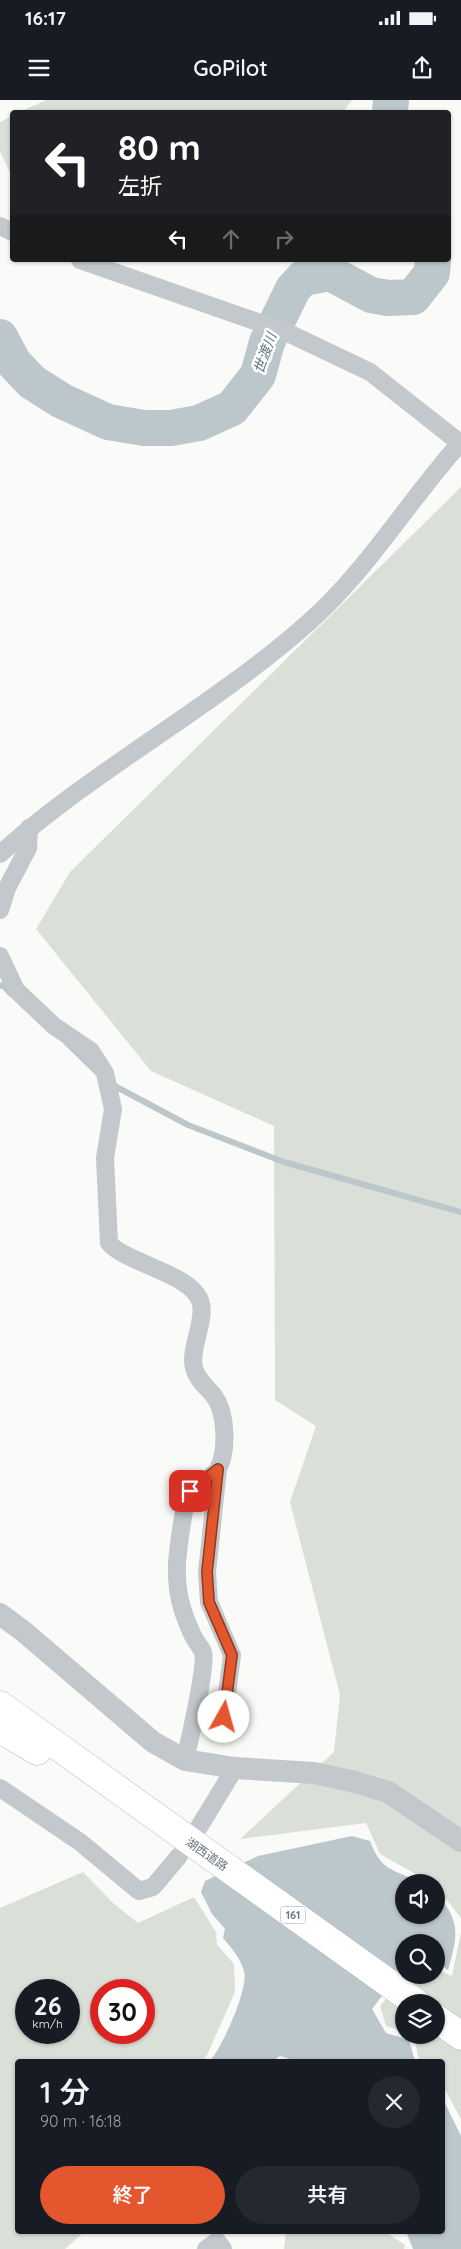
<!DOCTYPE html>
<html lang="ja">
<meta charset="utf-8">
<style>
:root{--surface:#171b24;--page:#242831;--text:#f1f3f6;--muted:#9ea1a6;--accent:#e4572e}
body{margin:0;font-family:Quicksand,"Noto Sans JP",sans-serif;background:var(--page);color:var(--text);height:100vh;display:flex;flex-direction:column;font-size:19px;white-space:nowrap}
*{box-sizing:border-box;margin:0}
p{font-size:16px;color:var(--muted)}
.icon{flex:none;width:28px;height:28px;fill:none;stroke:currentColor;stroke-width:2;stroke-linecap:round;stroke-linejoin:round}
.map{position:relative;flex:1;overflow:hidden}
.details{position:absolute;left:15px;top:1959px;width:430px;height:175px;display:flex;flex-direction:column;background:var(--surface);border-radius:5px;box-shadow:0 1px 4px #0004}
.details>*{flex:none}
.top-card{position:absolute;left:10px;top:10px;width:441px;height:152px;border-radius:5px;box-shadow:0 1px 4px #0004;background:#202124;color:#fff;overflow:hidden}
.buttons{position:absolute;left:395px;top:1774px;display:grid;gap:10px}
.buttons a{display:grid;place-items:center;width:50px;height:50px;border-radius:50%;background:var(--surface);box-shadow:0 1px 4px #0004;font-size:25px}
.speed{position:absolute;left:15px;top:1879px;display:flex;gap:10px;font-size:25px;font-weight:700;text-align:center}
.speed>*{display:grid;place-content:center;width:65px;height:65px;border-radius:50%;background:var(--surface);box-shadow:0 1px 4px #0004;line-height:1}
.speed small{font-size:12px;font-weight:400}
.speed .limit{border:8px solid #d22;background:#fff;color:#111}
.pin{position:absolute;display:grid;place-items:center;width:42px;height:42px;color:#fff;margin:-21px;border-radius:10px;box-shadow:0 2px 8px #0006}
.me{position:absolute;width:55px;margin:-28px;rotate:7deg;stroke-linejoin:round;filter:drop-shadow(0 0 4px #0008)}
.turn{display:flex;align-items:center;gap:18px;height:105px;padding:0 25px;font-size:22px}
.turn .icon{width:65px;height:65px;stroke-width:2.5}
.turn b{display:block;font-size:35px;line-height:42px}
.lanes{display:flex;align-items:center;height:48px;padding:0 25px;background:#0003;justify-content:center;gap:25px;direction:ltr}
.lanes .off{opacity:.35}
.round{display:grid;place-items:center;flex:none;width:52px;height:52px;border-radius:26px;background:var(--page)}
.head{display:flex;align-items:center;justify-content:space-between;height:85px;padding:0 25px}
h1{font-size:30px;font-weight:600;line-height:38px}
.cta{display:flex;gap:10px;margin-top:auto;padding:10px 25px}
.cta a{flex:1;height:58px;border-radius:30px;background:var(--accent);color:#fff;font-size:20px;font-weight:600;line-height:58px;text-align:center}
.cta a+a{background:var(--page);color:var(--text)}
.status{display:flex;justify-content:space-between;align-items:center;height:35px;padding:0 25px;background:var(--surface);direction:ltr}
.status svg{height:14px;fill:currentColor}
header{display:flex;justify-content:space-between;align-items:center;height:65px;padding:0 25px;background:var(--surface);font-size:22px;font-weight:600}
.map>svg:first-child{display:block}
.green{fill:#dadfd7;fill-rule:evenodd}
.water{fill:#bbc7cb}
.lines{fill:none;stroke-linecap:round;stroke-linejoin:round}
.stream{stroke:#bbc7cb;stroke-width:6}
.river{stroke:#bbc7cb;stroke-width:36}
.motorway-casing{stroke:#b4b9bd;stroke-width:29}
.minor{stroke:#c3c8cc;stroke-width:18}
.tertiary{stroke:#c3c8cc;stroke-width:22}
.motorway{stroke:#fff;stroke-width:28}
.route-casing{stroke:#94391e;stroke-width:12}
.route{stroke:#e4572e;stroke-width:9}
.labels{text-anchor:middle;dominant-baseline:central;stroke-width:5;stroke-linejoin:round;paint-order:stroke}
.shield{fill:#fff;stroke:#939fa8;stroke-width:1}
.shield-label{font-size:11px;font-weight:bold;fill:#657683}
.street-label{font-size:12px;fill:#657683;stroke:#fff}
.water-label{font-size:14px;font-style:italic;fill:#60757c;stroke:#fff}
</style>
<div class="status"><b>16:17</b><svg viewBox="0 0 49 12"><path d="M0 12V9h3v3zM5 12V6h3v6zM10 12V3h3v9zM15 12V0h3v12zM26 1h20v11H26zM47 4h2v5h-2z"/></svg></div>
<header><svg class="icon" aria-label="menu" viewBox="0 0 24 24"><path d="M4 6h16M4 12h16M4 18h16"/></svg>GoPilot<svg class="icon" aria-label="share" viewBox="0 0 24 24"><path d="M12 15V3M7 8l5-5 5 5M5 13v7h14v-7"/></svg></header>
<div class="map">
<svg width="461" height="2149" viewBox="0 0 461 2149">
<rect width="100%" height="100%" fill="#fafaf8"/>
<path class="green" d="M46,0H352L343,12H20Z
M12,16V77L0,51V22Z
M461,387V1818L436,1786V1782H430L380,1754L366,1723L240,1739L334,1652L340,1595L290,1402L316,1326L275,1300L274,1026L151,971L36,829L70,772Z
M83,1772L113,1803L138,1823L194,1797L216,1832L217,1845L234,1864L235,1892L207,1955L201,1961H18V2131H85L65,2149H0V1808ZM26,1890H69V1932H26ZM101,1890H144V1932H101Z
M461,1832V2019L443,1986L442,1961H422L418,1957L414,1935H436V1902H404V1932L386,1926L380,1906L404,1875H436V1869L452,1876Z
M286,2131H384L405,2145L404,2149H284Z"/>
<path class="water" d="M352,1736L370,1741C381,1771 393,1769 419,1782H404V1815H436V1793C461,1821 458,1835 448,1870L436,1862V1842H404V1867L372,1909L386,1933L409,1940L415,1961H297L280,1956L272,1961H210C222,1947 249,1889 244,1871C240,1857 232,1849 223,1838L225,1829L212,1814L201,1792L205,1781L258,1756Z
M443,1999L461,2036V2149H413L407,2134L402,2131H442Z"/>
<g class="lines">
<path class="stream" d="M0,886L3,885L10,893
M66,942L98,973
M111,984L188,1025L284,1062L461,1112"/>
<path class="river" d="M390,12L391,0
M0,237L14,263L32,282L62,301L108,322L144,328H171L199,323L232,308L258,275L267,242L293,189L303,178L330,173L371,195L388,198L413,197L432,173L433,160"/>
<g class="motorway-casing">
<path id="motorway" d="M0,1605L415,1902
M0,1629L37,1651
M436,1918L461,1936"/>
</g>
<path class="minor" d="M0,126L12,132
M80,160L286,232L370,272L460,343
M0,754C96,668 212,608 308,523C368,470 408,401 461,342
M0,810L7,788L28,748L29,728
M0,856L16,890L54,926L91,951L105,973L113,1009L105,1058L109,1143C127,1164 195,1174 201,1204C205,1223 189,1250 194,1268C197,1280 207,1287 214,1296C226,1312 228,1350 218,1369C213,1377 199,1383 191,1390C184,1397 178,1451 177,1463C176,1492 181,1510 193,1536C196,1542 201,1547 203,1552C207,1564 189,1643 185,1660
M218,1369L207,1472L209,1502L232,1555L224,1617
M0,1688L80,1742L139,1791L153,1787L179,1756
M199,1727L235,1668
M206,2149L217,2141L223,2149"/>
<path class="tertiary" d="M0,1514L23,1531L153,1642L185,1660L235,1668L314,1673L355,1682L388,1692L461,1741"/>
<use href="#motorway" class="motorway"/>
</g>
<g class="lines">
<g class="route-casing">
<path id="route" d="M190,1391L218,1369L207,1472L209,1502L232,1555L224,1617"/>
</g>
<use href="#route" class="route"/>
</g>
<g class="labels">
<rect class="shield" x="280.5" y="1806.5" width="25" height="17" rx="4"/>
<g class="shield-label">
<text x="293" y="1815">161</text>
</g>
<g class="street-label">
<text transform="translate(207 1754) rotate(35)">湖西道路</text>
</g>
<g class="water-label">
<text transform="translate(265 253) rotate(-70)">世渡川</text>
</g>
</g>
</svg>
<div class="buttons">
<a><svg class="icon" aria-label="sound" viewBox="0 0 24 24"><path d="M4 9h4l5-4v14l-5-4H4zM17 9q2 3 0 6"/></svg></a>
<a><svg class="icon" aria-label="search" viewBox="0 0 24 24"><circle cx="10" cy="10" r="6"/><path d="M15 15l6 6"/></svg></a>
<a><svg class="icon" aria-label="layers" viewBox="0 0 24 24"><path d="M12 4l9 5-9 5-9-5zM3 14l9 5 9-5"/></svg></a>
</div>
<div class="speed"><div>26<small>km/h</small></div><div class="limit">30</div></div>
<div class="pin" style="left:190px;top:1391px;background:#d93025"><svg class="icon" aria-label="arrive" viewBox="0 0 24 24"><path d="M6 21V4h12l-3 4 3 4H6"/></svg></div>
<svg class="me" style="left:224px;top:1617px" viewBox="-20 -20 40 40"><circle r="19" fill="#fff"/><path d="M0-13L10 11 0 6-10 11z" fill="#e4572e"/></svg>
<div class="top-card">
<div class="turn"><svg class="icon" aria-label="left" viewBox="0 0 24 24"><path d="M17 20v-9H6M10 6l-5 5 5 5"/></svg><div><b>80 m</b>左折</div></div>
<div class="lanes"><svg class="icon" aria-label="left" viewBox="0 0 24 24"><path d="M17 20v-9H6M10 6l-5 5 5 5"/></svg><svg class="icon off" aria-label="ahead" viewBox="0 0 24 24"><path d="M12 20V5M6 11l6-6 6 6"/></svg><svg class="icon off" aria-label="right" viewBox="0 0 24 24"><path d="M7 20v-9h11M14 6l5 5-5 5"/></svg></div>
</div>
<section class="details">
<div class="head"><div><h1>1 分</h1><p>90 m · 16:18</p></div><a class="round"><svg class="icon" aria-label="close" viewBox="0 0 24 24"><path d="M6 6l12 12M18 6L6 18"/></svg></a></div>
<div class="cta"><a>終了</a><a>共有</a></div>
</section>
</div>
